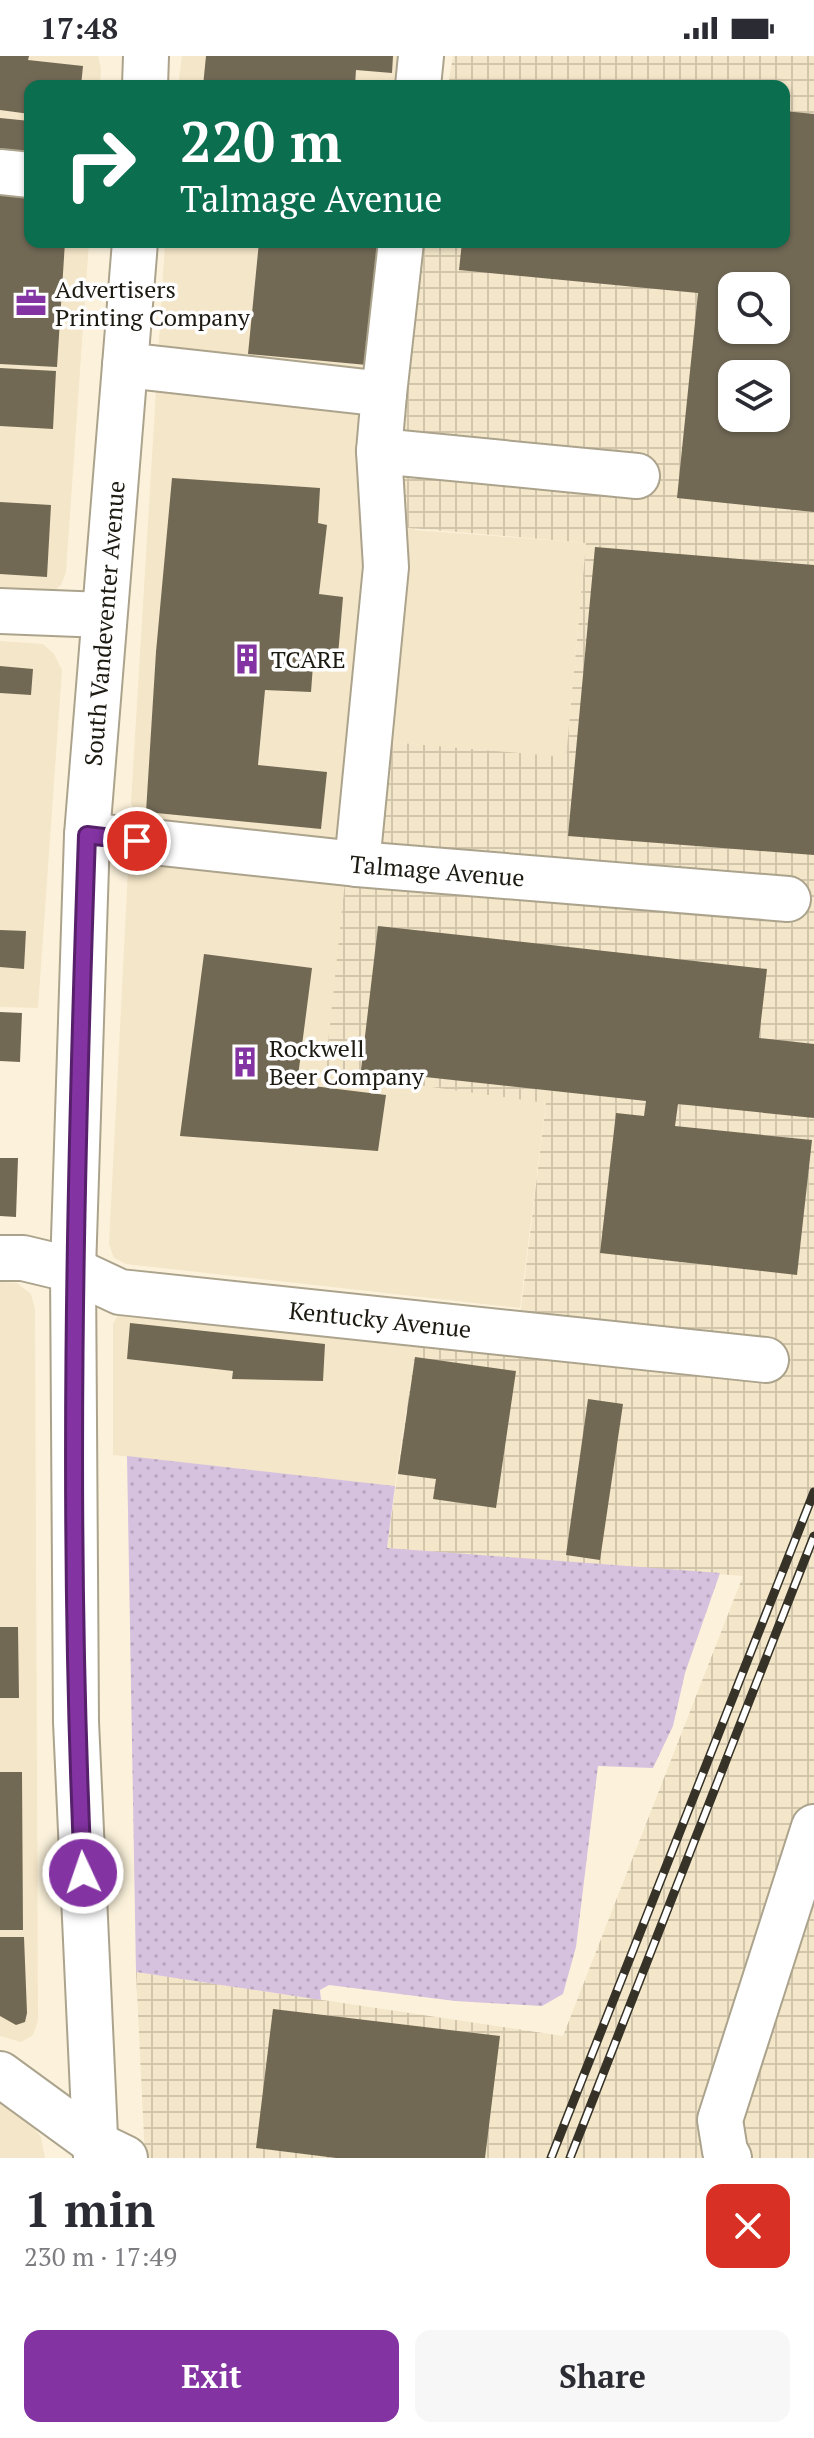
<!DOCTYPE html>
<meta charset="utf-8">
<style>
:root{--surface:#fff;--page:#f7f7f7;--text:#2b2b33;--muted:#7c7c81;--accent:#8433a3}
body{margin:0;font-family:"PT Serif",serif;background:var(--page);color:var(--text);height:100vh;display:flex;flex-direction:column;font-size:30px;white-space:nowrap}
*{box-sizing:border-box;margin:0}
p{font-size:26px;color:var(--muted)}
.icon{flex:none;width:44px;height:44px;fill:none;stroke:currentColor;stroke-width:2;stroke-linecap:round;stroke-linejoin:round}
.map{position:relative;height:2102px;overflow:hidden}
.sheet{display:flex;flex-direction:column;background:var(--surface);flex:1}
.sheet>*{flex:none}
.top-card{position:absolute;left:24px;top:24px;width:766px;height:168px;border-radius:16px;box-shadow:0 2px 6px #0004;background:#0b6e4f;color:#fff;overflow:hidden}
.controls{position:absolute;left:718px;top:216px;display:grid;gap:16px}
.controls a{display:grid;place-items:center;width:72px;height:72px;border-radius:16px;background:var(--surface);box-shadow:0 2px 6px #0004;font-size:40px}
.pin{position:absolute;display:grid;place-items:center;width:68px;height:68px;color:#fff;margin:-34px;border:4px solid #fff;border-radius:50%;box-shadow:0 2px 8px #0007}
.me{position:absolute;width:88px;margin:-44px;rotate:357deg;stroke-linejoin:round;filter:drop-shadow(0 0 6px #0008)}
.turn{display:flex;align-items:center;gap:28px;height:168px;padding:0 24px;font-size:36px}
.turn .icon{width:104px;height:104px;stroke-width:2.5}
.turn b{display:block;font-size:56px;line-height:68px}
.round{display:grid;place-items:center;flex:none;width:84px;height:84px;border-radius:16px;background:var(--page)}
.headline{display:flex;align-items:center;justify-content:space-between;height:136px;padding:0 24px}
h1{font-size:48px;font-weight:700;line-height:60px}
.button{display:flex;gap:16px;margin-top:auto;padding:16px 24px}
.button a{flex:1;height:92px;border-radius:16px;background:var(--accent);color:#fff;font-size:32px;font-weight:700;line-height:92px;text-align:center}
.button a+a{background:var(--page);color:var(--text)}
.status{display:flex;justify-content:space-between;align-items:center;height:56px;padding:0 40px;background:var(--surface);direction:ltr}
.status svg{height:22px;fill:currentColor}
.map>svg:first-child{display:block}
.built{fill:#f4e6c8}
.industrial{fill:url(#industrial-grid);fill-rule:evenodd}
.grass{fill:url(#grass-dots)}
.building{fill:#726955;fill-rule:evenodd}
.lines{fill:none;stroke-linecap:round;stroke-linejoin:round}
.minor-casing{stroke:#aca38d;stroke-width:48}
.major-casing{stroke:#aca38d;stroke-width:48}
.minor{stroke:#fff;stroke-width:44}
.major{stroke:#fff;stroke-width:44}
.rail-casing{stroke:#363228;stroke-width:9}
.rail{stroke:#fff;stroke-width:6;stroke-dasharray:18;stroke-linecap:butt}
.route-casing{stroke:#56216a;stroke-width:20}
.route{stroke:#8433a3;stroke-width:14}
.labels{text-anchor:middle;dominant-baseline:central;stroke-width:7;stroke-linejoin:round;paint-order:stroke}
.poi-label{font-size:24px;fill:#1d1a12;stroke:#fff;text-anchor:start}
.street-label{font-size:24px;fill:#1d1a12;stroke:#fff}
</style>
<div class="status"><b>17:48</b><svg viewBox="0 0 49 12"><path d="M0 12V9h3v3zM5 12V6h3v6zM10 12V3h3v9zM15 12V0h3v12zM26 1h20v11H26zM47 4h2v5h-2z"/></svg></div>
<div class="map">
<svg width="814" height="2102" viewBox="0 0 814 2102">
<defs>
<pattern id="industrial-grid" width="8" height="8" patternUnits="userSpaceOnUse" patternTransform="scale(2)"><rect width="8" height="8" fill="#f4e6c8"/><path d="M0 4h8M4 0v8" fill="none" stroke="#d1c5ab"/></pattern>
<pattern id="grass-dots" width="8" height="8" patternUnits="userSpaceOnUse" patternTransform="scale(2)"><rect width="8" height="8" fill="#d6c1df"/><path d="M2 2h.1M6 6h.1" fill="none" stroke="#b7a5be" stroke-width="1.8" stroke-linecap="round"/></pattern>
</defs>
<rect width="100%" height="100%" fill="#fcf2db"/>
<path class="built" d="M0,0H98L101,13L100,30H30V186H89L66,516L61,529L53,536L0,534Z
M182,0H410L407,30H178Z
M165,186H391L415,474L586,487L566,702L390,686L378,791L145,768L134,759L131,746Z
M0,585L43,588L54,598L62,614L38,952L0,951Z
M135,802L345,825L326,1016L546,1046L520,1252L126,1208L114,1202L109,1188L128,814Z
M0,1226L17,1227L31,1238L35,1253L38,1965L33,1979L21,1986L0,1980Z
M119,1257L416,1288L395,1430L113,1399V1268Z
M0,2043L27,2063L41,2081L45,2102H0Z"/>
<path class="industrial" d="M453,0H814V2102H145L136,1916L563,1980L743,1520L387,1492L416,1288L515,1301L546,1047L325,1016L345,825L390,686L566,701L586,487L386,470L421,186H784V30H448ZM732,230H776V274H732ZM732,318H776V362H732Z"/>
<path class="grass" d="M127,1400L395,1430L387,1492L720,1517L685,1617L673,1670L653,1712L598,1710L576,1891L563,1938L542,1950L455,1945L329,1929L320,1934L321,1944L136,1916Z"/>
<path class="building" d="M0,0H29L28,4L83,10L81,30H30V58L0,54Z
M206,0H393L392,17L356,14L355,30H203Z
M784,55L814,58V456L677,442L698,237L459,214L462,186H784ZM732,230H776V274H732ZM732,318H776V362H732Z
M0,62L30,65V108L0,106Z
M0,134L30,136V186H65L57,311L0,308Z
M259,186H379L367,309L248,298Z
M0,312L56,315L53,373L0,370Z
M172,422L320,432L318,467L327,469L319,538L343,541L337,611L313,609L311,636L265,634L258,709L327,716L321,773L146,756L156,596Z
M0,446L51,449L47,521L0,518Z
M595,491L814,509V799L568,780Z
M0,610L33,613L31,639L0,637Z
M378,870L767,913L759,982L814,988V1062L678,1048L675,1070L812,1084L797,1219L600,1197L616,1057L644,1060L646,1045L361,1014Z
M0,874L26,875L24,913L0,911Z
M204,898L312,912L297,1028L386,1039L378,1095L180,1080Z
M0,956L22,957L20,1006L0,1005Z
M0,1102H18L16,1161L0,1160Z
M130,1267L325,1288L323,1325L232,1323L233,1315L127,1303Z
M415,1301L516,1315L496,1452L433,1443L436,1423L398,1418Z
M588,1343L623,1348L600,1504L566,1499Z
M0,1571H18L19,1642H0Z
M0,1716H22L23,1874H0Z
M0,1881H24L27,1957L25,1966L16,1969L0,1960Z
M273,1953L500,1980L485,2102H336L256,2092Z"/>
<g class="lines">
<g class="minor-casing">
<g id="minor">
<path d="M418,30L421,0"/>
<path d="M0,116L30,119"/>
<path d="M125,309L384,338L401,186"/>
<path d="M379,395L637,420"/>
<path d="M0,555L104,559"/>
<path id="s1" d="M87,779L357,808L788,843"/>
<path d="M357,808L386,511L379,395L384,338"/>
<path id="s2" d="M0,1202H23L73,1214L120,1236L766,1304"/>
<path d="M0,2018L96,2088L125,2102"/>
<path d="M729,2102L725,2095L720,2064L814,1771"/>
</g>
</g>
<g class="major-casing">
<g id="major">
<path d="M145,30L146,0"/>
<path id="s3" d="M96,2102L76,1666L73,1214L87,779L135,186"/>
</g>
</g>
<use href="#minor" class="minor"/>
<use href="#major" class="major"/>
<g class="rail-casing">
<path id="rail" d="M551,2102L814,1436
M570,2102L814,1480"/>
</g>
<use href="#rail" class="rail"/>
</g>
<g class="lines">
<g class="route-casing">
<path id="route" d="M83,1817C67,1471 75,1125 87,779L137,785"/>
</g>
<use href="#route" class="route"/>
</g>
<defs>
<g id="office-bare" transform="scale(2.4)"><path d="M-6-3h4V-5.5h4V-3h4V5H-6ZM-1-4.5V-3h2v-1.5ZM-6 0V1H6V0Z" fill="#8433a3" stroke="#fff" stroke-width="2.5" paint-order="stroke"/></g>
<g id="building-bare" transform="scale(2.4)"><path d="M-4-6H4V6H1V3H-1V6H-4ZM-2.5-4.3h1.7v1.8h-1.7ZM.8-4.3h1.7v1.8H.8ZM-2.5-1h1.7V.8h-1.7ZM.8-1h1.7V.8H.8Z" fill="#8433a3" stroke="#fff" stroke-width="2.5" paint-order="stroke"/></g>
</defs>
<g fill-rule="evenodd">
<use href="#office-bare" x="31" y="247"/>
<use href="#building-bare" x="247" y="603"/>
<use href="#building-bare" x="245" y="1006"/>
</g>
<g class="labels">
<g class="poi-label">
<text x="55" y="233">Advertisers<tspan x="55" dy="28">Printing Company</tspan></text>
<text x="271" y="603">TCARE</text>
<text x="269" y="992">Rockwell<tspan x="269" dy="28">Beer Company</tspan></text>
</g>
<g class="street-label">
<text stroke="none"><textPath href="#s3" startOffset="1536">South Vandeventer Avenue</textPath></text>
<text stroke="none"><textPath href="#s1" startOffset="352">Talmage Avenue</textPath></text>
<text stroke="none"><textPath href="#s2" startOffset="388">Kentucky Avenue</textPath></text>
</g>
</g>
</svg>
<div class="controls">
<a><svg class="icon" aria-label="search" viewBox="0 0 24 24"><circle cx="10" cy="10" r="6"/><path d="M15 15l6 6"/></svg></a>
<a><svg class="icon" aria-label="layers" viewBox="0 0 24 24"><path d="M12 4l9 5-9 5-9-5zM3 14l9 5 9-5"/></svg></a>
</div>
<div class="pin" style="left:137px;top:785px;background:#d93025"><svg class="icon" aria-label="arrive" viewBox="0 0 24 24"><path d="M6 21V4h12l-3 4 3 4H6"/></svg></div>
<svg class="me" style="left:83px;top:1817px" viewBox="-20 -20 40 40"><circle r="17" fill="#8433a3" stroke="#fff" stroke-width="3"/><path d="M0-11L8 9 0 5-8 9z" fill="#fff"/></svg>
<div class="top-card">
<div class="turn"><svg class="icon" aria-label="right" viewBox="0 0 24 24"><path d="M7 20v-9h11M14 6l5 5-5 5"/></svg><div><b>220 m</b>Talmage Avenue</div></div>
</div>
</div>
<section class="sheet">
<div class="headline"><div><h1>1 min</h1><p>230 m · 17:49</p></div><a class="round" style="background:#d93025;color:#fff"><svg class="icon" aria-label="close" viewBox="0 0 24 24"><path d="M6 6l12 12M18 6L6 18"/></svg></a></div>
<div class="button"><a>Exit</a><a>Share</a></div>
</section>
